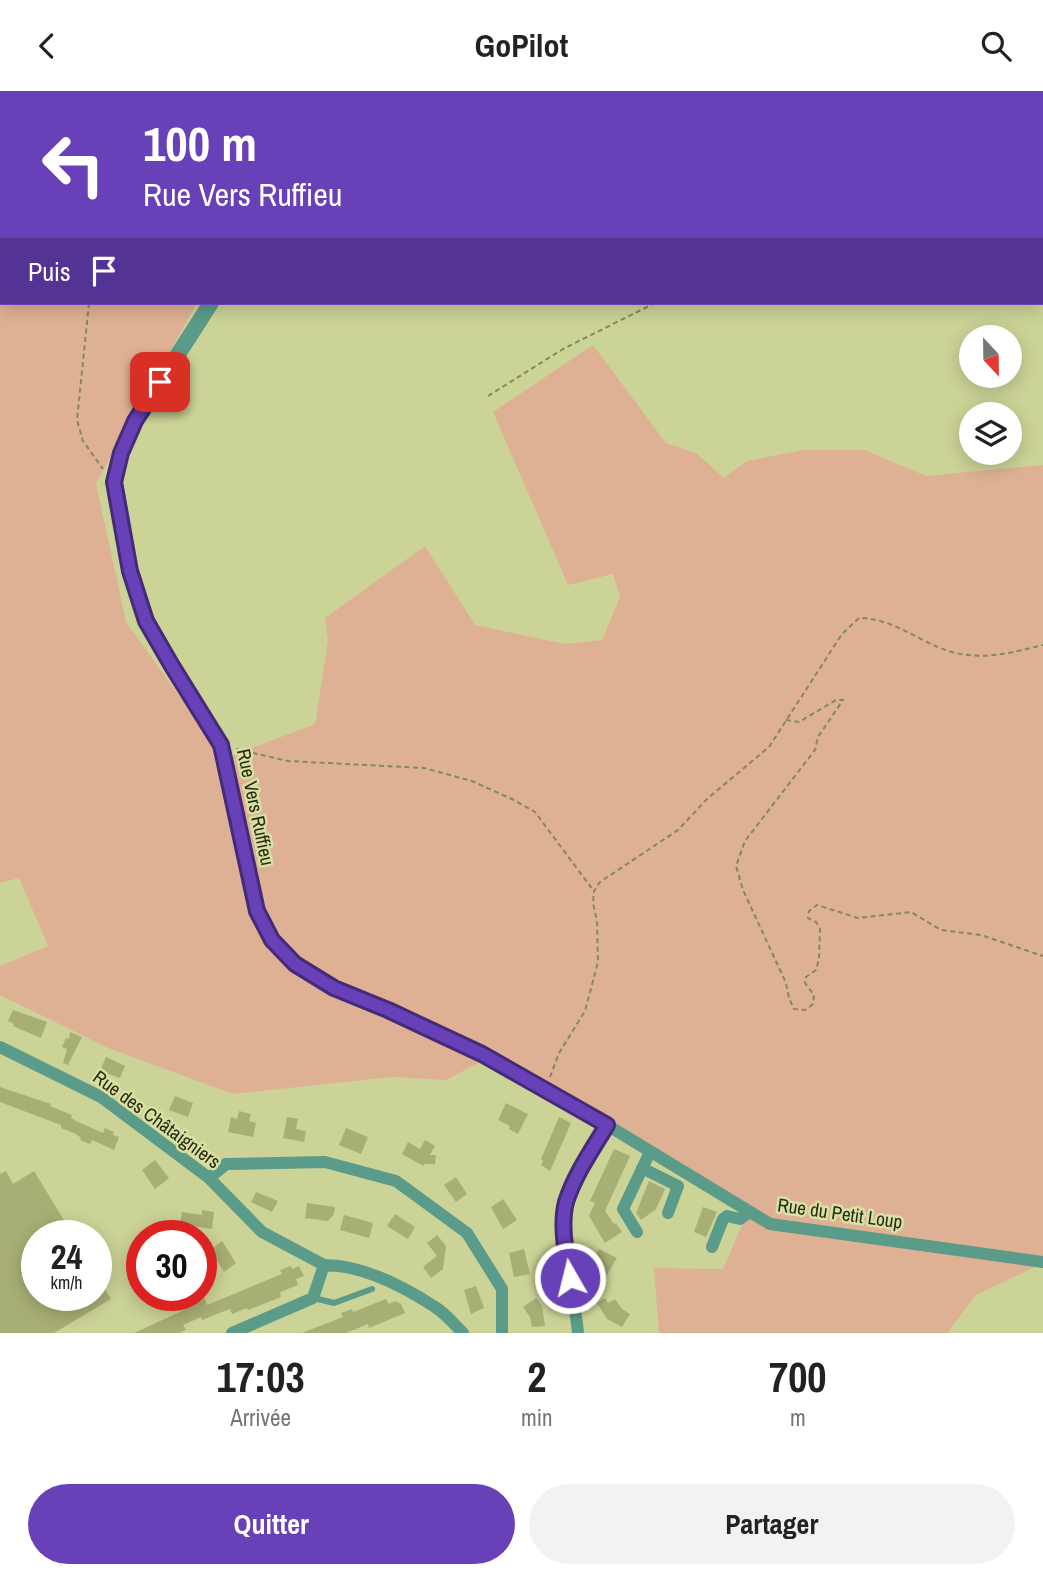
<!DOCTYPE html>
<html lang="fr">
<meta charset="utf-8">
<style>
:root{--surface:#fff;--page:#f2f2f2;--text:#222;--muted:#767676;--accent:#6840b8}
body{margin:0;font-family:"Archivo Narrow",sans-serif;background:var(--page);color:var(--text);height:100vh;display:flex;flex-direction:column;font-size:26px;white-space:nowrap}
*{box-sizing:border-box;margin:0}
p{font-size:23px;color:var(--muted)}
.icon{flex:none;width:38px;height:38px;fill:none;stroke:currentColor;stroke-width:2;stroke-linecap:round;stroke-linejoin:round}
.map{position:relative;height:1242px;overflow:hidden}
.drawer{display:flex;flex-direction:column;background:var(--surface);flex:1}
.drawer>*{flex:none}
.guide{position:absolute;left:0px;top:0px;width:1043px;height:214px;box-shadow:0 4px 18px #0003;background:#6840b8;color:#fff;overflow:hidden}
.needle{width:46px;rotate:158deg}
.fabs{position:absolute;left:959px;top:234px;display:grid;gap:14px}
.fabs a{display:grid;place-items:center;width:63px;height:63px;border-radius:50%;background:var(--surface);box-shadow:0 4px 18px #0003;font-size:35px}
.speed{position:absolute;left:21px;top:1129px;display:flex;gap:14px;font-size:35px;font-weight:700;text-align:center}
.speed>*{display:grid;place-content:center;width:91px;height:91px;border-radius:50%;background:var(--surface);box-shadow:0 4px 18px #0003;line-height:1}
.speed small{font-size:18px;font-weight:400}
.speed .limit{border:10px solid #d22;background:#fff;color:#111}
.pin{position:absolute;display:grid;place-items:center;width:60px;height:60px;color:#fff;margin:-30px;border-radius:14px;box-shadow:0 4px 10px #0006}
.me{position:absolute;width:77px;margin:-38px;rotate:352deg;stroke-linejoin:round;filter:drop-shadow(0 0 5px #0008)}
.turn{display:flex;align-items:center;gap:24px;height:147px;padding:0 28px;font-size:32px}
.turn .icon{width:91px;height:91px;stroke-width:2.5}
.turn b{display:block;font-size:49px;line-height:60px}
.then{display:flex;align-items:center;height:66px;padding:0 28px;background:#0003;gap:14px;font-size:26px}
.eta{display:flex;justify-content:space-evenly;align-items:center;height:119px;text-align:center}
.eta b{font-size:42px;font-weight:700;line-height:49px}
.action{display:flex;gap:14px;margin-top:auto;padding:14px 28px}
.action a{flex:1;height:80px;border-radius:42px;background:var(--accent);color:#fff;font-size:28px;font-weight:700;line-height:80px;text-align:center}
.action a+a{background:var(--page);color:var(--text)}
header{display:flex;justify-content:space-between;align-items:center;height:91px;padding:0 28px;background:var(--surface);font-size:32px;font-weight:700}
.map>svg:first-child{display:block}
.green{fill:#dfb194}
.building{fill:#a8af75}
.lines{fill:none;stroke-linecap:round;stroke-linejoin:round}
.path{stroke:#84885c;stroke-width:2;stroke-dasharray:5 3.5;stroke-linecap:butt}
.service{stroke:#5b9b89;stroke-width:6}
.minor{stroke:#5b9b89;stroke-width:12}
.tertiary{stroke:#5b9b89;stroke-width:16}
.route-casing{stroke:#442a78;stroke-width:18}
.route{stroke:#6840b8;stroke-width:12}
.labels{text-anchor:middle;dominant-baseline:central;stroke-width:5;stroke-linejoin:round;paint-order:stroke}
.street-label{font-size:19px;fill:#292b13;stroke:#d8e0a4}
</style>
<header><svg class="icon" aria-label="back" viewBox="0 0 24 24"><path d="M15 5l-7 7 7 7"/></svg>GoPilot<svg class="icon" aria-label="search" viewBox="0 0 24 24"><circle cx="10" cy="10" r="6"/><path d="M15 15l6 6"/></svg></header>
<div class="map">
<svg width="1043" height="1242" viewBox="0 0 1043 1242">
<rect width="100%" height="100%" fill="#ccd397"/>
<path class="green" d="M0,0H269L2,2V212H197L96,392L126,531L216,656L231,665L315,633L328,550L325,527L425,455L475,534L565,553L602,549L620,506L613,483L568,494L493,321L593,254L666,352L696,362L724,387L747,370L803,359H865L926,385L1043,374V1172L976,1204L947,1242H659L654,1177L723,1178L745,1127L752,1124L490,966L446,989L392,986L233,1003L108,957L0,904V875L48,855L19,787L0,792Z"/>
<path class="building" d="M13,919L47,931L41,947L13,935L14,933L8,930Z
M70,941L82,946L68,974L63,972L67,958L62,956L66,947L69,948Z
M106,966L125,975L120,987L100,980Z
M0,996L51,1013L50,1015L72,1024L71,1027L76,1030L103,1042L105,1037L114,1041L113,1044L119,1046L114,1059L92,1049L90,1053L80,1049L81,1047L76,1043L61,1037V1034L0,1011Z
M175,1005L193,1012L188,1026L169,1019Z
M506,1012L528,1023L518,1043L509,1038L510,1035L498,1029Z
M239,1020L251,1023L249,1030L256,1032L253,1046L228,1041L231,1026L237,1028Z
M287,1026L298,1028L296,1038L306,1040L304,1051L283,1047Z
M559,1026L571,1032L550,1080L541,1074L543,1070L541,1068Z
M346,1037L368,1046L361,1063L339,1054Z
M425,1049L435,1055L430,1064H436L435,1073H425L423,1075L402,1063L408,1051L420,1058Z
M614,1058L630,1065L605,1120L614,1133L616,1132L622,1141L605,1152L589,1125L595,1112L590,1110Z
M155,1069L169,1087L155,1098L142,1079Z
M6,1080L13,1093L34,1080L73,1144H37V1204H96V1184L111,1208L54,1242H0V1083Z
M456,1086L467,1103L456,1111L444,1094Z
M649,1090L665,1098L656,1118L641,1129L636,1122Z
M256,1101L278,1110L272,1121L251,1111Z
M503,1108L517,1129L503,1138L491,1116Z
M307,1112L335,1116L334,1123L328,1130L305,1127Z
M703,1116L717,1121L706,1146L694,1141Z
M202,1119L214,1121L212,1138L180,1133L182,1121L202,1124Z
M395,1123L415,1136L408,1148L387,1135Z
M344,1124L373,1132L369,1147L340,1139Z
M437,1144L446,1155L443,1178L431,1187L423,1176L437,1165L427,1152Z
M222,1150L236,1172L224,1181L210,1159Z
M524,1158L530,1183L514,1186L509,1162Z
M599,1158L617,1167L605,1187L587,1179Z
M291,1175L292,1178L299,1175L304,1185L296,1188L298,1194L280,1201L281,1206L248,1219L247,1217L232,1223L230,1218L202,1229L201,1226L183,1234L186,1239L179,1242H134L195,1214L194,1211L204,1207L207,1214L282,1183L280,1179Z
M476,1195L484,1217L471,1223L464,1199Z
M536,1207L542,1215L545,1235L532,1236L530,1226L523,1216Z
M605,1207L608,1212L615,1208L622,1218L630,1223L622,1236L607,1228L597,1212Z
M386,1208L389,1213L395,1210L401,1213L405,1222L369,1237L368,1233L346,1242H302L343,1226L341,1222L352,1218L353,1221Z"/>
<g class="lines">
<path class="path" d="M1017,0L1018,2
M83,2V0
M1041,73L1043,78
M89,212L77,329L83,350L103,378
M488,305L563,258L655,212
M786,629L799,631L836,609H843L818,646L815,659L745,750L736,775L743,799L786,892L789,907L794,918L805,919L813,913L814,904L805,892L806,886L816,879L819,868L820,838L816,831L808,827L809,820L817,814L858,827L911,821L941,839L981,844L1043,865
M236,658L288,670L424,677L472,690L514,709L535,721L593,799
M550,986L559,962L585,920L598,871L597,830L593,812L594,800L600,791L678,739L707,708L769,656L842,543L859,527C895,527 922,554 956,562C986,569 1014,561 1043,554"/>
<path class="service" d="M314,1207L334,1212L372,1198"/>
<path class="minor" d="M0,956L101,1006L209,1087L262,1141L324,1174C362,1174 403,1195 435,1216C445,1222 454,1233 463,1242
M642,1077L678,1095L668,1122
M209,1087L226,1073L325,1071L396,1090L467,1142L502,1198V1242
M637,1141L623,1118L650,1061
M712,1156L723,1128L727,1125L740,1128L748,1122
M232,1242L313,1207L324,1174
M578,1242C575,1203 555,1150 566,1112C574,1084 592,1059 607,1034L770,1133L1043,1171"/>
<path class="tertiary" d="M277,2V0
M211,212L135,330L121,362L115,391L130,480L147,530L172,575L221,654L257,820L272,849L295,873L334,897L388,919L482,963L607,1034"/>
</g>
<g class="lines">
<g class="route-casing">
<path id="route" d="M160,291L135,330L121,362L114,391L130,480L146,530L172,575L221,654L257,820L272,849L295,873L334,897L388,919L482,963L607,1034C592,1059 575,1083 566,1111C560,1134 566,1163 570,1187"/>
</g>
<use href="#route" class="route"/>
</g>
<g class="labels">
<g class="street-label">
<text transform="translate(256 716) rotate(78)">Rue Vers Ruffieu</text>
<text transform="translate(157 1028) rotate(36)">Rue des Châtaigniers</text>
<text transform="translate(840 1122) rotate(8)">Rue du Petit Loup</text>
</g>
</g>
</svg>
<div class="fabs">
<a><svg class="needle" viewBox="-14 -14 28 28"><path d="M0-13l5 13h-10z" fill="#e53935"/><path d="M0 13l5-13h-10z" fill="#767676"/></svg></a>
<a><svg class="icon" aria-label="layers" viewBox="0 0 24 24"><path d="M12 4l9 5-9 5-9-5zM3 14l9 5 9-5"/></svg></a>
</div>
<div class="speed"><div>24<small>km/h</small></div><div class="limit">30</div></div>
<div class="pin" style="left:160px;top:291px;background:#d93025"><svg class="icon" aria-label="arrive" viewBox="0 0 24 24"><path d="M6 21V4h12l-3 4 3 4H6"/></svg></div>
<svg class="me" style="left:570px;top:1187px" viewBox="-20 -20 40 40"><circle r="17" fill="#6840b8" stroke="#fff" stroke-width="3"/><path d="M0-11L8 9 0 5-8 9z" fill="#fff"/></svg>
<div class="guide">
<div class="turn"><svg class="icon" aria-label="left" viewBox="0 0 24 24"><path d="M17 20v-9H6M10 6l-5 5 5 5"/></svg><div><b>100 m</b>Rue Vers Ruffieu</div></div>
<div class="then">Puis<svg class="icon" aria-label="arrive" viewBox="0 0 24 24"><path d="M6 21V4h12l-3 4 3 4H6"/></svg></div>
</div>
</div>
<section class="drawer">
<div class="eta">
<div><b>17:03</b><p>Arrivée</p></div>
<div><b>2</b><p>min</p></div>
<div><b>700</b><p>m</p></div>
</div>
<div class="action"><a>Quitter</a><a>Partager</a></div>
</section>
